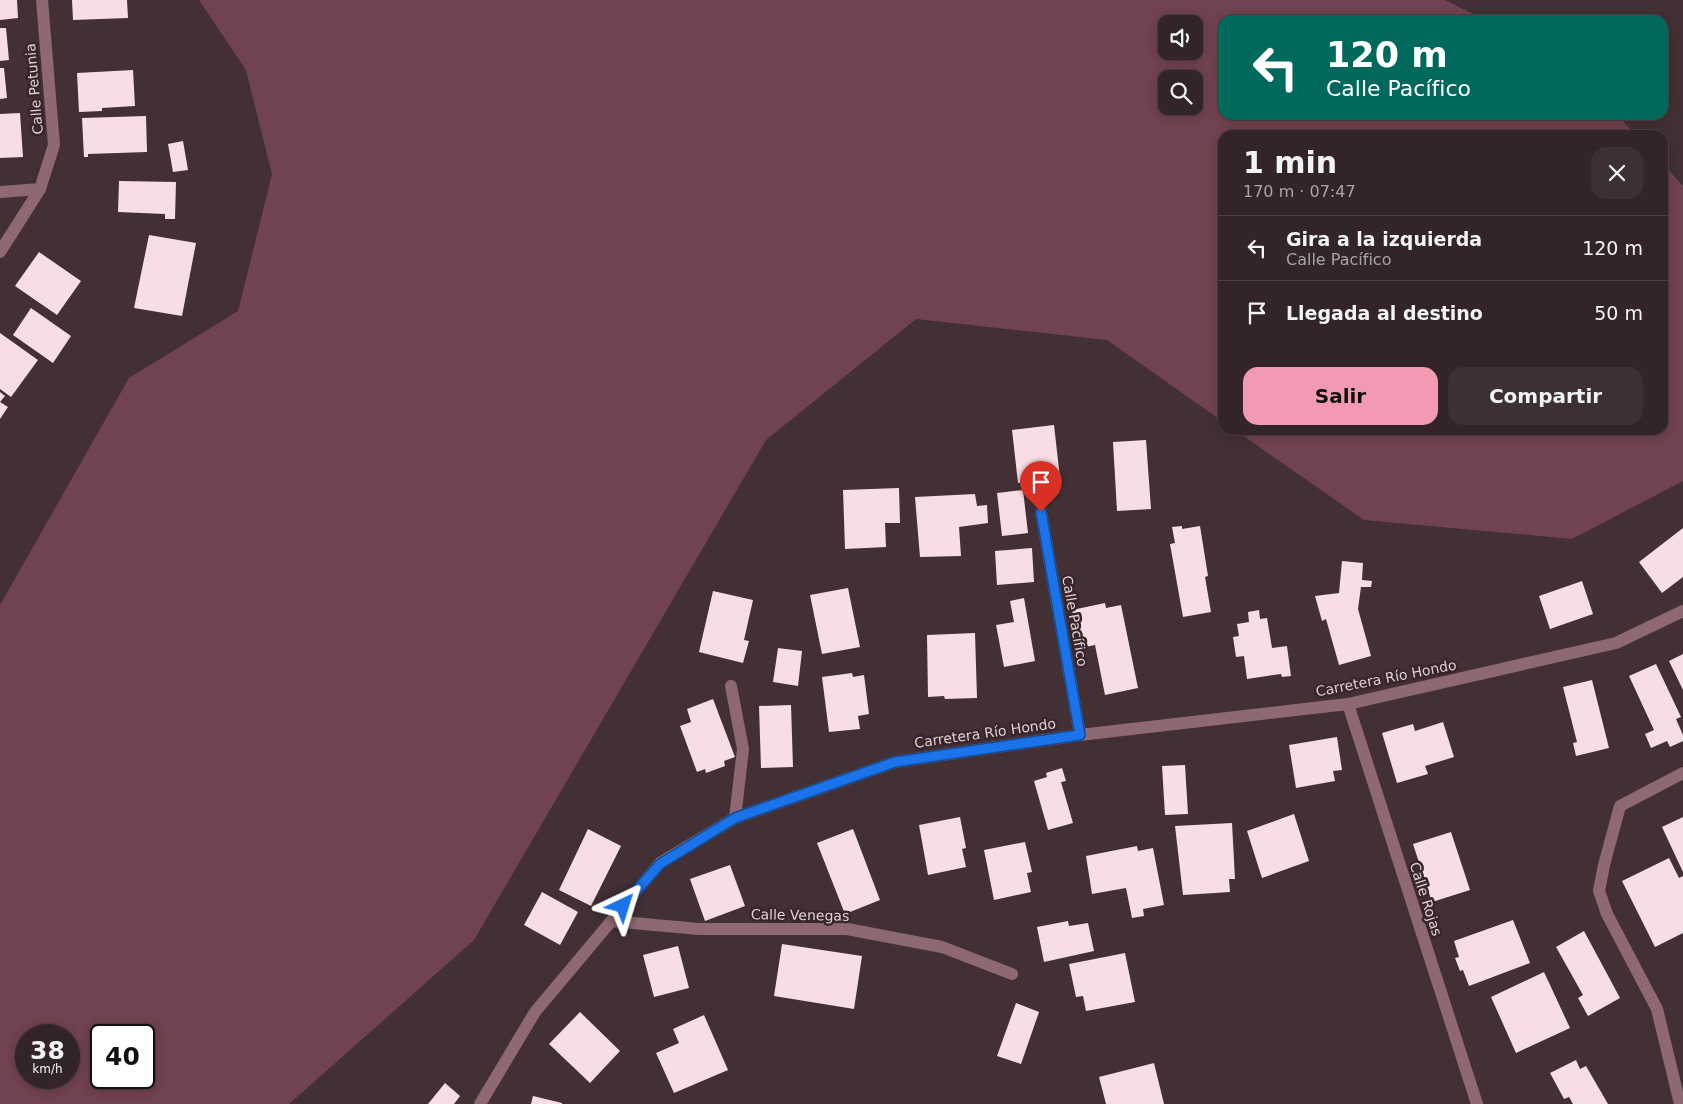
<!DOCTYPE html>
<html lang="es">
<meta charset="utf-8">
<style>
:root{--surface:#322428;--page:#3d3034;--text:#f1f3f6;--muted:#a8a4a8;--line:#4d4145;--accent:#f19ab2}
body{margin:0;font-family:"DejaVu Sans",sans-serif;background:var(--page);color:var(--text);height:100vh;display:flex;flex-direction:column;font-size:19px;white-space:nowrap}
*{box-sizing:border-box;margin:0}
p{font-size:16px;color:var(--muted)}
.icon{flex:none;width:28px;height:28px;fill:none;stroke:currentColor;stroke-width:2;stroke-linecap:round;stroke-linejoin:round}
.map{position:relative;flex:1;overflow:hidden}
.panel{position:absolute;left:1218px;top:130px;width:450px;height:305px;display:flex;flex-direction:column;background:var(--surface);border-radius:15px;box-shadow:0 2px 12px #0003,0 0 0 1px var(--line)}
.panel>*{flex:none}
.top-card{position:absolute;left:1218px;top:15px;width:450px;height:105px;border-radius:15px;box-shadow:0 2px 12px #0003,0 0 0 1px var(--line);background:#00695c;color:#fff;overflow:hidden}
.fabs{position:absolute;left:1158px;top:15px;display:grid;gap:10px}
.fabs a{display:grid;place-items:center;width:45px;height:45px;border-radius:10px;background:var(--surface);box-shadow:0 2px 12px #0003,0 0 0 1px var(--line);font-size:25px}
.speed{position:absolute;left:15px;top:1024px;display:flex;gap:10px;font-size:25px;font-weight:700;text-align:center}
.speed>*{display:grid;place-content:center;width:65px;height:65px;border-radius:50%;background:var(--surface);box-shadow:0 2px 12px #0003,0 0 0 1px var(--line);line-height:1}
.speed small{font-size:12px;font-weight:400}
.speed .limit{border:2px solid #111;border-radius:8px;background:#fff;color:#111}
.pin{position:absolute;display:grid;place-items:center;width:42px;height:42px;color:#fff;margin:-51px -21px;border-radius:50% 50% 50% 0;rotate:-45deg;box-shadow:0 0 5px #0007}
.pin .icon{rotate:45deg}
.me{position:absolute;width:55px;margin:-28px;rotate:41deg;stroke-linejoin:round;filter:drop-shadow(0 0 4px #0008)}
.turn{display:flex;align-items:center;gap:18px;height:105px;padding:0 25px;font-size:22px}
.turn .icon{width:65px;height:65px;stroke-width:2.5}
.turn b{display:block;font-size:35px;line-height:42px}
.round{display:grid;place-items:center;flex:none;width:52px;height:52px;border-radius:15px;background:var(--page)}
.overview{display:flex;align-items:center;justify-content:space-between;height:85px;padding:0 25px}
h1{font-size:30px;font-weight:700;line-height:38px}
.primary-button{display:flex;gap:10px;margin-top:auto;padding:10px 25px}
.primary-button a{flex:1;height:58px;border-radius:15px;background:var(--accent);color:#111;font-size:20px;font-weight:700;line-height:58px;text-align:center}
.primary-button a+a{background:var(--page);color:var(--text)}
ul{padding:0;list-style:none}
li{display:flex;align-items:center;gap:15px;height:65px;padding:0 25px;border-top:1px solid var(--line)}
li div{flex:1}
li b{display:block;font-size:19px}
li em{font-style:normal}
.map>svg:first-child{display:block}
.green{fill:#71424f;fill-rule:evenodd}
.building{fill:#f6dee4}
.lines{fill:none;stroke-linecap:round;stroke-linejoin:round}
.minor{stroke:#8e6972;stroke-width:12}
.route-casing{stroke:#114b97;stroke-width:12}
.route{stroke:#1a73e8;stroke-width:9}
.labels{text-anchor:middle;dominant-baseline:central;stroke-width:5;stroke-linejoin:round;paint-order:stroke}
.street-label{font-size:14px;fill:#ddd1d4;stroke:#38262b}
</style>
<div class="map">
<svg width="1683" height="1104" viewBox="0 0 1683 1104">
<rect width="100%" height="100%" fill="#423035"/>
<path class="green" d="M199,0H1445L1485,20H1222V115H1617L1636,135H1222V421L1107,340L916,319L766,440L474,940L289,1104H0V605L129,378L238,311L272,174L246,70ZM1166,24H1194V51H1166ZM1166,79H1194V106H1166ZM26,1035H69V1078H26ZM101,1035H144V1078H101Z
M1663,164L1683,186V481L1572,539L1364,520L1235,430H1662Z"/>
<path class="building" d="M0,0H17L18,18L0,20Z
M72,0H127L128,18L73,20Z
M0,28H6L9,60L0,61Z
M0,68H4L7,98L0,99Z
M133,70L135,106L102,108V111L79,112L77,73Z
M20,113L23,157L0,158V114Z
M146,116L147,152L88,154V157H84L82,118Z
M183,141L188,170L173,172L168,144Z
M119,181L176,182L175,219H165V214L118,212Z
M149,235L196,243L182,316L134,308Z
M39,252L81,281L57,315L15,286Z
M31,308L71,336L53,363L13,335Z
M0,333L38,360L11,397L0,389Z
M0,392L5,396L0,402L8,407L0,419Z
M1054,425L1060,478L1018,483L1012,430Z
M1146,440L1151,509L1117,511L1113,442Z
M899,488L900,523H885L886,547L845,549L843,490Z
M1023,490L1028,533L1002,536L997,493Z
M975,494L977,506L987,505L988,523L959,527L961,556L920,557L915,497Z
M1182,526V529L1200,526L1208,576L1205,577L1211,612L1183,617L1170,544L1175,543L1172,527Z
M1683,528V577L1662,593L1639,562Z
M1032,548L1034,582L997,585L995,551Z
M1342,561L1363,563L1362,580L1372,581L1371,587H1361L1358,609L1371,656L1339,665L1326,619L1322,621L1315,596L1339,593Z
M1582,581L1593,614L1550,629L1539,596Z
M848,588L860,647L822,654L810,595Z
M713,591L753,600L744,640L749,641L743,663L699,652Z
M1024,598L1035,661L1004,667L996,625L1014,622L1010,601Z
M1105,603L1106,608L1121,605L1138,688L1105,695L1095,645L1080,648L1072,610Z
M1259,610L1260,619L1267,618L1272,648L1287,646L1291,676L1282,677L1281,674L1247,679L1244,656L1236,657L1233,637L1239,636L1237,624L1249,622L1248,612Z
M975,633L977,698L945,699L944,696L928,697L927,635Z
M778,648L802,651L798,686L773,682Z
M1683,654V690L1669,661Z
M1656,664L1681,717L1676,719L1683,735V741L1670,747L1667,741L1651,748L1645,734L1654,730L1629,676Z
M852,673L853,677L864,675L869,714L858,716L860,729L829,732L822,677Z
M1592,680L1609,748L1576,756L1573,743L1577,742L1563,687Z
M713,699L735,757L724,761L725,766L706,773L705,769L697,772L680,726L691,722L687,709Z
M791,705L793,767L761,768L759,706Z
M1443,722L1454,757L1425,766L1428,774L1397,783L1382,733L1413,724L1415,731Z
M1337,737L1342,770L1333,771L1335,781L1296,788L1289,745Z
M1185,765L1188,814L1165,815L1162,766Z
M1062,768L1066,781L1061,782L1073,823L1048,830L1034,781L1047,777L1046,773Z
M1294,814L1309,861L1262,878L1247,831Z
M960,817L966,848L962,849L966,867L928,875L919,825Z
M1683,817V872L1662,827Z
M1232,823L1235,879H1229L1230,892L1183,895L1175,826Z
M588,829L621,846L591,906L559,890Z
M853,829L880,900L845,914L817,843Z
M1451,832L1470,890L1432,902L1413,844Z
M1025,842L1032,872L1027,873L1031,892L994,900L984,850Z
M1137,846L1138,851L1153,848L1164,905L1143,909L1144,916L1132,918L1126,888L1092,894L1086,856Z
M1669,858L1679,878L1683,876V933L1655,947L1622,881Z
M730,865L745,906L705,921L690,879Z
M542,892L578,912L560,945L524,925Z
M1513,920L1530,963L1469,986L1463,970L1460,971L1455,958L1459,957L1454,941Z
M1068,921L1069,926L1088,923L1094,951L1044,962L1037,927Z
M1584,931L1620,998L1588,1016L1578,998L1583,995L1556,947Z
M782,944L862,956L854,1009L774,996Z
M678,946L689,988L654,997L643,955Z
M1125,953L1135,1002L1086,1011L1083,996L1076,997L1069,964Z
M1544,972L1570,1028L1516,1053L1491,997Z
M1016,1003L1039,1012L1021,1064L997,1056Z
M580,1012L620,1051L590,1083L549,1044Z
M704,1015L728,1070L674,1093L656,1053L679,1043L673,1029Z
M1576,1060L1580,1069L1586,1066L1608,1104H1573L1569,1097L1564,1099L1550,1073Z
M1154,1063L1164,1104H1106L1099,1077Z
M445,1083L460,1096L454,1104H428Z
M533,1096L562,1103V1104H531Z"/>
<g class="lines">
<path class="minor" d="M0,192L40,189
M0,252L40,189L54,145L42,0
M1041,512L1080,735
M731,686L743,749L735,818
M1348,704L1477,1104
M611,921L699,929H847L942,947L1012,974
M480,1104L535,1012L660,863L735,818L895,762L1080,735L1348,704L1616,643L1683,611
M1680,1104L1657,1009L1607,914L1599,891L1604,865L1620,806L1683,773"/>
</g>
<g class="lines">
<g class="route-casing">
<path id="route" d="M623,906L660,864L735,818L895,762L1080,735L1041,512"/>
</g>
<use href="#route" class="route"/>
</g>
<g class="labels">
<g class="street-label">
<text transform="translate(34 89) rotate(-95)">Calle Petunia</text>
<text transform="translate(1075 621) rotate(80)">Calle Pacífico</text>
<text transform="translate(1386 678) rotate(-11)">Carretera Río Hondo</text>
<text transform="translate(985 733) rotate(-8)">Carretera Río Hondo</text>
<text transform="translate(1426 899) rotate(72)">Calle Rojas</text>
<text transform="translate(800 915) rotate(1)">Calle Venegas</text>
</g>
</g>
</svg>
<div class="fabs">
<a><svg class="icon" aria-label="sound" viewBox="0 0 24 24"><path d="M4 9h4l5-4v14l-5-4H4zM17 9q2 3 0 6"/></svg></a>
<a><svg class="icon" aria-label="search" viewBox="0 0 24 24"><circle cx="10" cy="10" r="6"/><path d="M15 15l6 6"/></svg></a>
</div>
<div class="speed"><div>38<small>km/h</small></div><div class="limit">40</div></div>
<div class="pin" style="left:1041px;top:512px;background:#d93025"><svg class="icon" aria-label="arrive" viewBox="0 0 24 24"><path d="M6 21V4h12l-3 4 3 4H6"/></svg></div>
<svg class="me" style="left:623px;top:906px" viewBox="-20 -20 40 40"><path d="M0-17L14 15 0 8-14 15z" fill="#1a73e8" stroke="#fff" stroke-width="4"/></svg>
<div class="top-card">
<div class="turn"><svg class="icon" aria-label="left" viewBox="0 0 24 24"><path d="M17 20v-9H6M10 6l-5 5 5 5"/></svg><div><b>120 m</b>Calle Pacífico</div></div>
</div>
<section class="panel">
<div class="overview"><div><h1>1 min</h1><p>170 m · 07:47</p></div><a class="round"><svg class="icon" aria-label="close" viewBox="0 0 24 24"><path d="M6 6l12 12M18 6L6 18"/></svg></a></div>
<ul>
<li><svg class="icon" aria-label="left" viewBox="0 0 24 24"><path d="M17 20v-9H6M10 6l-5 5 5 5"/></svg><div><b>Gira a la izquierda</b><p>Calle Pacífico</p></div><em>120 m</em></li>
<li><svg class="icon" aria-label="arrive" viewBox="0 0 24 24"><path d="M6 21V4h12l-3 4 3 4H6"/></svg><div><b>Llegada al destino</b></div><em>50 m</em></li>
</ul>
<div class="primary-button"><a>Salir</a><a>Compartir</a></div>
</section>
</div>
